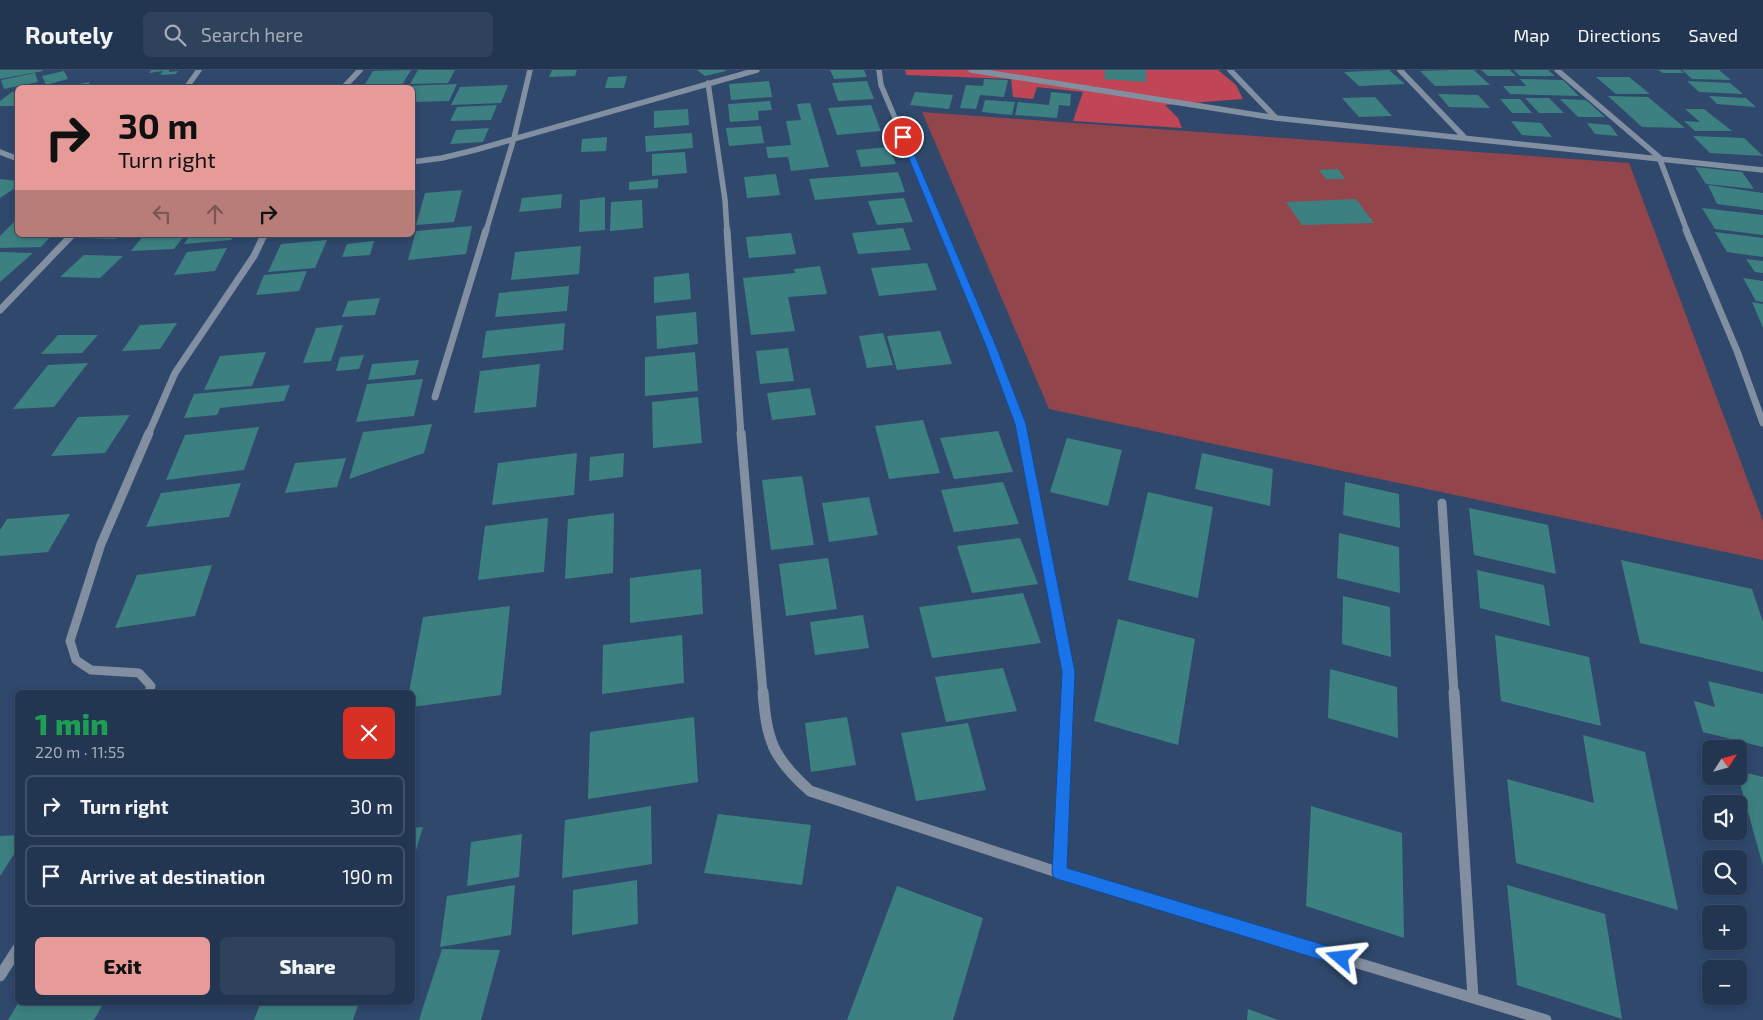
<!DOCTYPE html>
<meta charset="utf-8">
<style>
:root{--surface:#233651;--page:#2f415b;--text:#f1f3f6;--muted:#a3abb7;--line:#405068;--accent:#e69b98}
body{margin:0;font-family:"Exo 2",sans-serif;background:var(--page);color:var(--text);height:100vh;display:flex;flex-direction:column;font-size:19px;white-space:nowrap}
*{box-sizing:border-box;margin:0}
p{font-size:16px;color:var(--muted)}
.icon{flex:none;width:28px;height:28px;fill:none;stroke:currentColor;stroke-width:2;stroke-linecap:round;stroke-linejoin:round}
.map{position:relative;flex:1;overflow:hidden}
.drawer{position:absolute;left:15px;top:620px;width:400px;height:315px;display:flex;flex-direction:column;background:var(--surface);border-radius:8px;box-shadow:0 2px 8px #0003,0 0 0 1px var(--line)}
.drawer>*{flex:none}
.hud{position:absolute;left:15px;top:15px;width:400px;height:152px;border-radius:8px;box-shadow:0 2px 8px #0003,0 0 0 1px var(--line);background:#e69b98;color:#111;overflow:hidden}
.needle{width:32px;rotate:54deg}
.fabs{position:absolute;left:1702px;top:670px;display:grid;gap:10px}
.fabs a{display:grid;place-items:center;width:45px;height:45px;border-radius:8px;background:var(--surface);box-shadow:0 2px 8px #0003,0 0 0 1px var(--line);font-size:25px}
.pin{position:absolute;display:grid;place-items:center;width:42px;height:42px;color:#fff;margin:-21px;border:2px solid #fff;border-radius:50%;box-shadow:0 1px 5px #0007}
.me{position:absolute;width:55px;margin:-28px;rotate:287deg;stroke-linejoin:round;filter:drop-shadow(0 0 4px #0008)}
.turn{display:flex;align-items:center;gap:18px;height:105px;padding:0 20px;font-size:22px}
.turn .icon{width:65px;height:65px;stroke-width:2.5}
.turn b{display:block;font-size:35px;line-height:42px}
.lanes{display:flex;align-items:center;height:48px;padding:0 20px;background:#0003;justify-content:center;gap:25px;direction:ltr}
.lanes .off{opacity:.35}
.round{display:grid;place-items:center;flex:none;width:52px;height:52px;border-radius:8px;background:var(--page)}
.overview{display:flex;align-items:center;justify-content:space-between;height:85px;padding:0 20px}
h1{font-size:30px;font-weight:800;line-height:38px;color:#1e9e55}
.action{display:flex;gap:10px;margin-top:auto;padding:10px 20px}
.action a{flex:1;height:58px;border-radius:8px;background:var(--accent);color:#111;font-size:20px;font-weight:800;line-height:58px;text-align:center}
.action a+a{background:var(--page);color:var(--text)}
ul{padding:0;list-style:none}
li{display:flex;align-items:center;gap:15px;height:62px;margin:0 10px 8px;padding:0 10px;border:2px solid var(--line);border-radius:8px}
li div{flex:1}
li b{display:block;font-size:19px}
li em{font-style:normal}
header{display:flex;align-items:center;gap:30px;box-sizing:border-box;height:70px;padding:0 25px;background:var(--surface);border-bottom:1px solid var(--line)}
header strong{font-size:24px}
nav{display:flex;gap:28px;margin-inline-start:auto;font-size:18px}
.search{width:350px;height:45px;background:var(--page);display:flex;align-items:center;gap:12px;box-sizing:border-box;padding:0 18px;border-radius:8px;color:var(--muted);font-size:19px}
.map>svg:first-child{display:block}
.green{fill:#93454c}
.forest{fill:#c04655}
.building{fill:#3d8081}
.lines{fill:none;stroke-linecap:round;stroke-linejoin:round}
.minor-far3{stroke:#828fa1;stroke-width:5.5}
.minor-far2{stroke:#828fa1;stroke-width:7}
.minor-far1{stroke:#828fa1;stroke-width:9}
.minor{stroke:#828fa1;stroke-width:11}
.route{fill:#1a73e8;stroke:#114b97}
</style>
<header>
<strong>Routely</strong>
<div class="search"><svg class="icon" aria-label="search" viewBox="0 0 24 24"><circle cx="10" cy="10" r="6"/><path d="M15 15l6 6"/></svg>Search here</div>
<nav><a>Map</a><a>Directions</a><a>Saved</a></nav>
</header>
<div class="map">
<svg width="1763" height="950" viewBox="0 0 1763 950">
<rect width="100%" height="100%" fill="#2f486c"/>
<path class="green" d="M922,42L1629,93L1763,451V490L1049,339Z"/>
<path class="forest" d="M905,0H1218L1236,15L1243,29L1165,35L1178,48L1182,58L1073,51L1083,22L1037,17L1033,29L1013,27L1011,9L906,5Z"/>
<path class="building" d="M0,0H42L43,1L0,9Z
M151,0H169V2L178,1L176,4L160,5L163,1L149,3Z
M411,0L402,15L394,16L393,18H366L367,16H364L373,1Z
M418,0H455L448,13L410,14Z
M552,0H577L575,6L549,7Z
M697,0H726V1L705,6Z
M830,0H864L867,7L834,9Z
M1105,0H1146V12L1104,9Z
M1389,0L1405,14L1359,16L1344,2Z
M1452,0H1474L1490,15L1435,16L1420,1Z
M1481,0H1510L1516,6H1488Z
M1514,0H1548L1555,6H1520Z
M1658,0H1680L1684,3H1663Z
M1682,0H1719L1731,10L1692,9Z
M64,1L68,9L46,15L42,6Z
M35,3L38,12L4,19L1,10Z
M627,6L624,18H605L608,7Z
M1596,7H1629L1650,24H1616Z
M984,9L1008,10L1004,27L980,25L976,39L960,38L966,15L983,16Z
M1520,9L1563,10L1579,26L1510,24L1503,16H1526Z
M769,11L772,27L731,30L729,14Z
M867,11L874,29L838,31L832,13Z
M1687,11L1730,13L1743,24L1699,22Z
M89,12L90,18H64V17Z
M457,14L449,31L412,32V18H404V16Z
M508,15L501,33L451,35L460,17Z
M12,22H18V36H0V31Z
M915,22L953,25L949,39L910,35Z
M1051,22L1071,24L1070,36L1059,35L1057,48L1015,45L1018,32L1049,35Z
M1438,24L1478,25L1490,38L1449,37Z
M1608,26L1648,27L1685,58L1642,57Z
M1709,26L1746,28L1756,37L1717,34Z
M1375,27L1392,46L1359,47L1342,28Z
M1525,28H1549L1564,43H1539Z
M1500,29H1520L1532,43H1512Z
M1560,29L1586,30L1605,47H1578Z
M985,30L1015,32L1012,45L982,42Z
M770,31L772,40L758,41L759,50L730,52L728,34Z
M810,33L829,97L791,101L788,87L768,88L766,77L791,75L786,51L801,50L797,34Z
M497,35L491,50L450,51L457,37Z
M871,35L881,61L837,65L828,38Z
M688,39L689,55L654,58V41Z
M1685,39H1704L1732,61H1695L1684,51L1700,52Z
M1511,51L1541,53L1552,67L1522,65Z
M1587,53L1610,55L1618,66L1595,64Z
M761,56L764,73L729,76L726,58Z
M489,58L483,72L450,74L456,60Z
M692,63L693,78L646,82L645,66Z
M1693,66L1744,68L1763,86L1710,83Z
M607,67L606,81L581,82L582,69Z
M889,77L896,94L861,97L856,80Z
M685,82L687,103L652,106V84Z
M1695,97L1742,102L1754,119L1706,114Z
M1338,99L1345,109H1326L1319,100Z
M898,102L905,122L815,130L809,109Z
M776,104L780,125L747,128L744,107Z
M0,109L18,111V116L0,128Z
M658,109V118L629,120V112Z
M1708,115L1763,123V140L1717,134Z
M462,120L454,152L416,155L425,123Z
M562,124L561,138L519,142L522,128Z
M605,127V160L579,162L580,130Z
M904,128L913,152L877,155L868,131Z
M1356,129L1374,153L1302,155L1286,132Z
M642,130L643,158L610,161L611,132Z
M1702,138L1763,145V165L1715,159Z
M18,148V165H52L41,177L0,178V166Z
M472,156L466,184L408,190L416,161Z
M903,158L911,180L858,184L852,163Z
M1715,162L1763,168V187L1727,182Z
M791,163L796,184L749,188L746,167Z
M89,165H119L115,169L86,168Z
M144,165H185L174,179L131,181Z
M190,165H234L231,170L184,174Z
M327,170L315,198L268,202L281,174Z
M374,171L370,185L342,187L347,174Z
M581,176L579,204L511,210L515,182Z
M227,178L215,201L174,205L187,182Z
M0,182L33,183L0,212Z
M84,185L123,186L100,208L60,207Z
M1746,189L1763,191V203L1755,202Z
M927,193L937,220L879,226L871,198Z
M820,196L827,224L788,227L795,261L751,265L743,208L795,203L794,199Z
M307,201L299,221L256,225L264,205Z
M689,203L691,229L654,233V207Z
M1743,208L1763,211V232L1756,231Z
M569,216L567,241L495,247L499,223Z
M380,228L375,245L342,247L348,231Z
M1752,232L1763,234V258Z
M696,242L698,274L657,279L656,246Z
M177,253L160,279L122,281L140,255Z
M565,253L563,280L482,288L486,261Z
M343,255L331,291L303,293L316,258Z
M940,261L952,294L897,300L887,266Z
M883,263L893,295L867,298L859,266Z
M58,265H98L82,283L41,284Z
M788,278L794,311L760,314L756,281Z
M266,282L252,316L204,320L220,286Z
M695,282L698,321L645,326V287Z
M364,285L359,299L336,301L340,287Z
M419,290L415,305L368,310L372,294Z
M88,293L54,337L13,339L48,295Z
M540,294L536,337L474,343L480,301Z
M423,309L414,346L356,352L367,314Z
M290,315L284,331L220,338L217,345L184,348L194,324Z
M810,318L816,345L772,350L767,323Z
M698,327L702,373L653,378L652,332Z
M130,345L105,383L51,386L78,347Z
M923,350L940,403L889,409L875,356Z
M432,354L424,383L349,409L363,362Z
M259,357L244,400L166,410L185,365Z
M998,361L1013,402L954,409L940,368Z
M1067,368L1122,380L1108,436L1050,422Z
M577,383L574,425L492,435L498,393Z
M624,383L623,407L589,411L590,387Z
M1202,383L1273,399L1270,436L1195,419Z
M346,388L337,417L285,423L295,393Z
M802,406L814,475L771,480L762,410Z
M1003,412L1019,454L954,462L941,420Z
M1345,412L1399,424L1400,458L1343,445Z
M241,413L229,447L146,457L161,423Z
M1148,422L1213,437L1198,528L1128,510Z
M869,427L878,465L829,472L822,433Z
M1469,438L1548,455L1556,504L1474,485Z
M614,443L613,503L565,509L568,449Z
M70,444L48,482L0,486V460L7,449Z
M548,448L544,502L478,510L485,456Z
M1339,463L1399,477L1400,523L1337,508Z
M1020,468L1038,514L972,523L957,476Z
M828,488L837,539L786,546L779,494Z
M1621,490L1752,519L1763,552V602L1640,573Z
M212,495L195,546L115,558L137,505Z
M701,499L703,544L630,553V508Z
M1477,500L1544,515L1550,556L1480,538Z
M1023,523L1041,573L932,588L919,537Z
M1343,526L1390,537L1391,587L1342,574Z
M510,536L501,625L412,637V622H409L423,547Z
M863,545L869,578L815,585L810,552Z
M1118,549L1195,569L1178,675L1094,651Z
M682,565L684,613L602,624L603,575Z
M1495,565L1589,587L1601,656L1501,631Z
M1003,598L1017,641L946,652L935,607Z
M1330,599L1397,617L1398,668L1328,648Z
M1708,611L1763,624V677L1703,662L1694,631L1715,637Z
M694,647L698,712L588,729L590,662Z
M847,647L856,695L811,702L805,653Z
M968,653L986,720L916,731L901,663Z
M1583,665L1645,682L1678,840L1516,793L1507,709L1594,733Z
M1739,701L1763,707V796L1738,706Z
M651,736L652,794L562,808L565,750Z
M1311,736L1402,763L1404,868L1306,836Z
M718,744L811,755L802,815L704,803Z
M423,757L413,790H412V758Z
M522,764L519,807L467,816L471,772Z
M18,765V778L0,806V766Z
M637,810L638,854L572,865L573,820Z
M515,815L511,865L440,877L447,826Z
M1507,815L1605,844L1622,949L1517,915Z
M897,816L983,848L953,950H847Z
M442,879L500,880L481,950H419Z
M19,932H104L94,950H8Z
M261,932H359L353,950H254Z
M1248,939L1278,950H1247Z"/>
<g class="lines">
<path class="minor-far3" d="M879,0L881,15L943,161
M971,0L1276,48L1763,100
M1230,0L1276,48
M1400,0L1465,68
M1557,0L1659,87L1687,161
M708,13L725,130L727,161
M186,18L199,0
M343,18L360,0
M0,82L18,89
M412,92L442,88L475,80L757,0
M486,161L514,68L530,0"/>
<path class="minor-far2" d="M727,160L741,365
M942,160L991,276L1020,354L1022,365
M1686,160L1737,281L1763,353
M0,240L72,165
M435,327L486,160
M148,365L175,303L254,186L264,165"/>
<path class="minor-far1" d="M149,363L101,474L70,571L76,590L91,600L139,603L151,616L149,622
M741,363L763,623
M1022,363L1068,602L1067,623
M1442,433L1454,623"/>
<path class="minor" d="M763,622C767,671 772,687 810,721L1060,803L1546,950
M1454,622L1473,928
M1060,803L1067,622
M0,906L18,878"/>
</g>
<path class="route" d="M903,65L907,67L996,276L1026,354L1075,602L1067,798L1341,880L1347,883L1349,888L1347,894L1341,896L1054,808L1052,803L1062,602L1015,354L986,276L900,67Z"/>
</svg>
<div class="fabs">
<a><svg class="needle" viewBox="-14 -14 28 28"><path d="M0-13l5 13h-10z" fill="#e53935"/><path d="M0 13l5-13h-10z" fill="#a3abb7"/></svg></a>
<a><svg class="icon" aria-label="sound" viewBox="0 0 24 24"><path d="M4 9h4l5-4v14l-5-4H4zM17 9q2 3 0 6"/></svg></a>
<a><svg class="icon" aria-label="search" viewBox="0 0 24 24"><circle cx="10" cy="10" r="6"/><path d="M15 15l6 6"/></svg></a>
<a>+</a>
<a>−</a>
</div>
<div class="pin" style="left:903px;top:67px;background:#d93025"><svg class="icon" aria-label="arrive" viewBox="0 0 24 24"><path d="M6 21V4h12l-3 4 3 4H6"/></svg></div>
<svg class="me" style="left:1341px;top:888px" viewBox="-20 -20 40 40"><path d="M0-17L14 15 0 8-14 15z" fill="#1a73e8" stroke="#fff" stroke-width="4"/></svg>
<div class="hud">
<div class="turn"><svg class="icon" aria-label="right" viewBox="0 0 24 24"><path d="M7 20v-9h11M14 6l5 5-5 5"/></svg><div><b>30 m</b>Turn right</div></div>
<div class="lanes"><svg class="icon off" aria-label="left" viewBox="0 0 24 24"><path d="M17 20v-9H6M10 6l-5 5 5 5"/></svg><svg class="icon off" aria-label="ahead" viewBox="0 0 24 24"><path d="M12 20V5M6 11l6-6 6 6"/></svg><svg class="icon" aria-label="right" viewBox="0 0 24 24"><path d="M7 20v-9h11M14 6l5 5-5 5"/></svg></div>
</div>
<section class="drawer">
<div class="overview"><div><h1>1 min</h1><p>220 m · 11:55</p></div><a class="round" style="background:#d93025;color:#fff"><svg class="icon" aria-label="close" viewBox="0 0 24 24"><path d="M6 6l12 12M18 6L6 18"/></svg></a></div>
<ul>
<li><svg class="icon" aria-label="right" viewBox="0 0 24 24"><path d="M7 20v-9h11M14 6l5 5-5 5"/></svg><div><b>Turn right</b></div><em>30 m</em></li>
<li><svg class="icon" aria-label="arrive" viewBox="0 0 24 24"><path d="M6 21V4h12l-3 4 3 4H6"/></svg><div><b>Arrive at destination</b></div><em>190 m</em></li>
</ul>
<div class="action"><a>Exit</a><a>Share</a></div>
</section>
</div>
